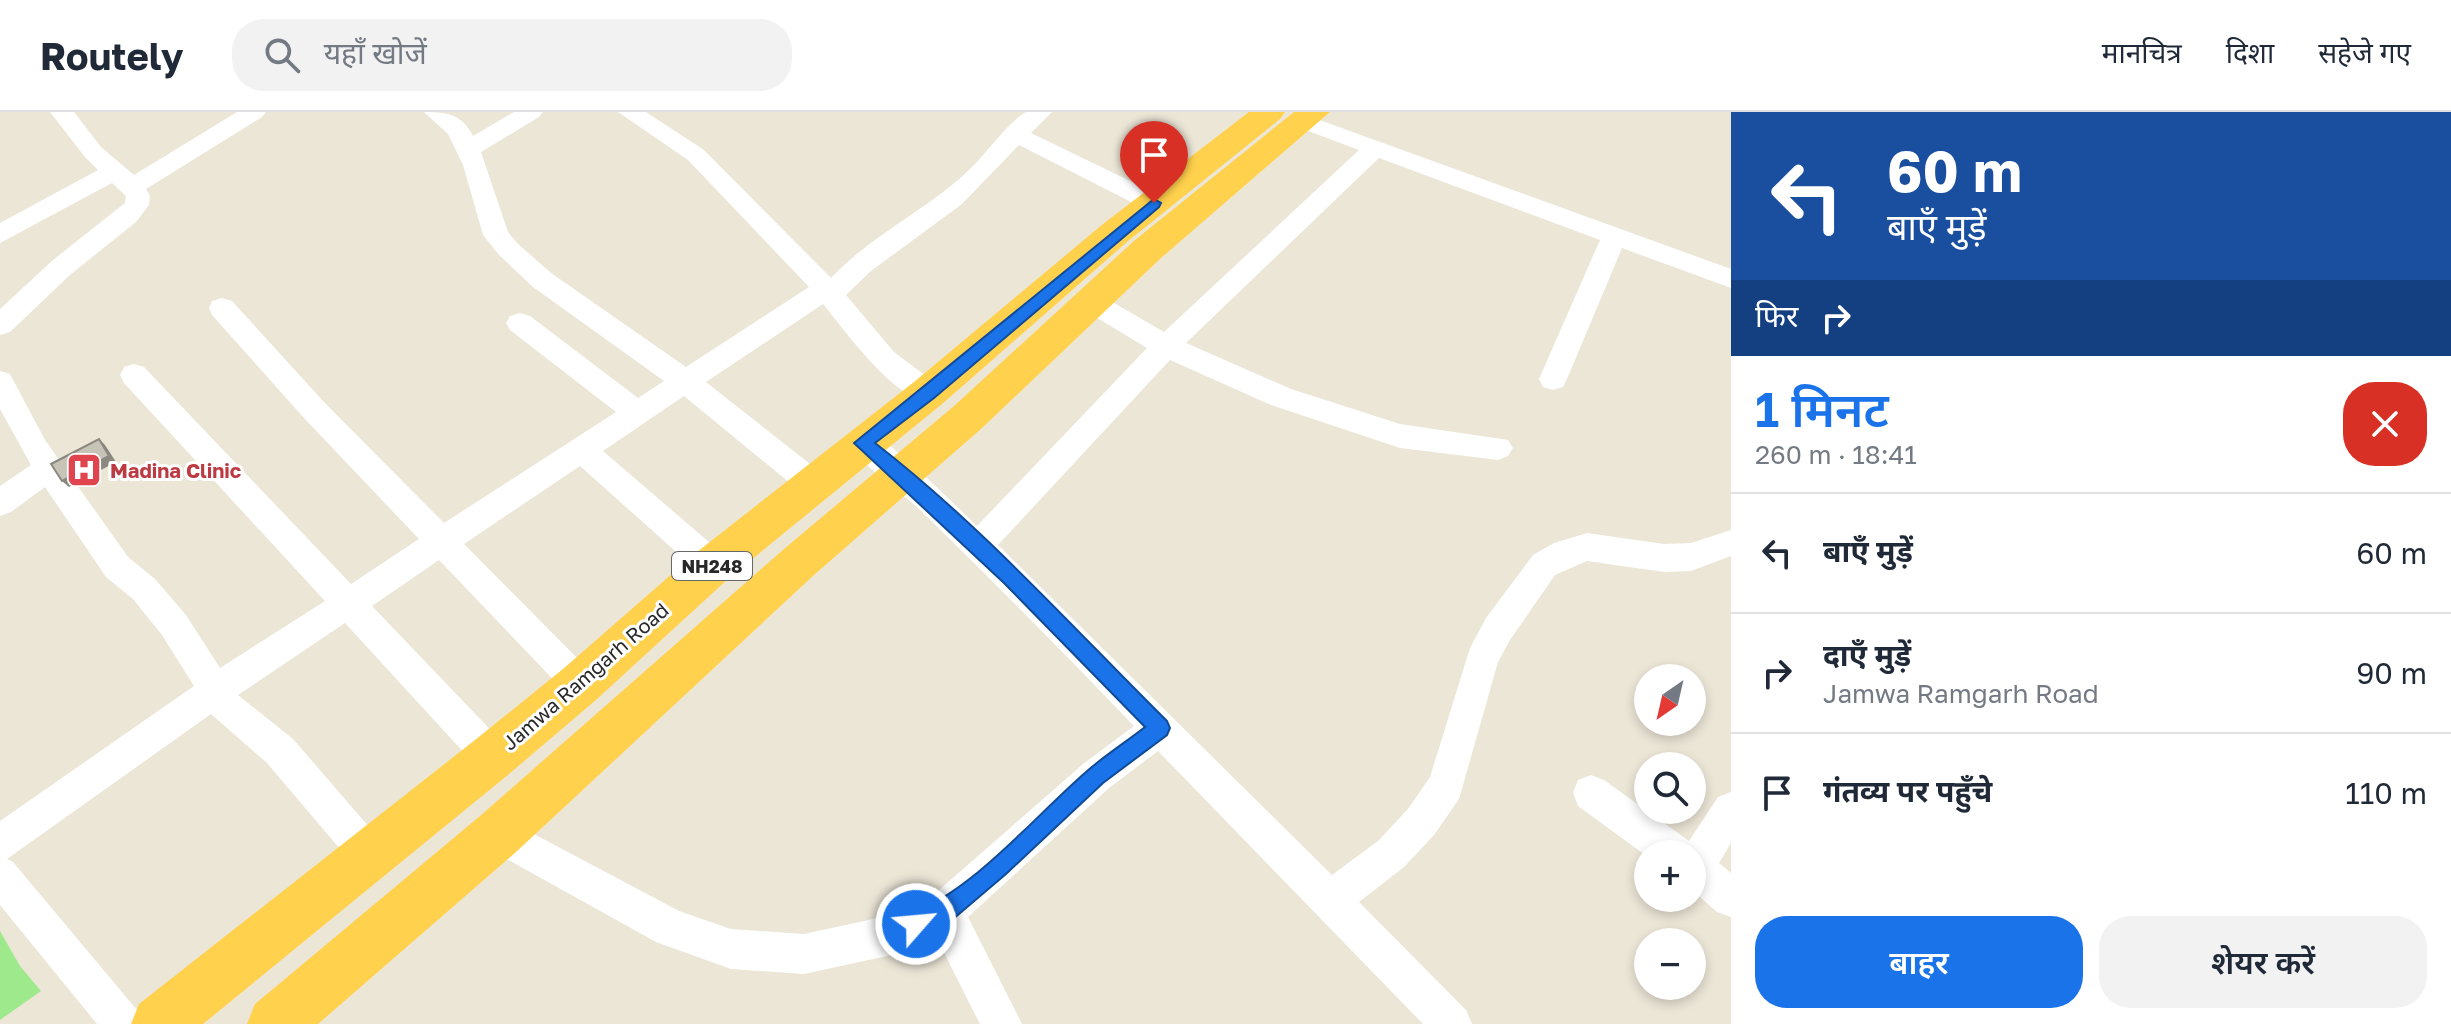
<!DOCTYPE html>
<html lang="hi">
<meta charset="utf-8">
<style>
:root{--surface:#fff;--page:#f2f2f3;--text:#1f2937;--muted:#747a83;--line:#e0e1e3;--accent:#1a73e8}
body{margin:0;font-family:"Golos Text","Noto Sans Devanagari",sans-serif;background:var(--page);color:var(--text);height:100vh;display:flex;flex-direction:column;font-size:30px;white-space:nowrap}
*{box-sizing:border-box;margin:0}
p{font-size:26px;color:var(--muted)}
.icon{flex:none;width:44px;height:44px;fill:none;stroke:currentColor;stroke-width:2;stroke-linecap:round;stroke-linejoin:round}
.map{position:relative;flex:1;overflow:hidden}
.details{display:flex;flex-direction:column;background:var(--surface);width:720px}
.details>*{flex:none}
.banner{background:#1a4fa0;color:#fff;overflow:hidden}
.needle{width:52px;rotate:214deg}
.fabs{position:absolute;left:1634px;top:552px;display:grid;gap:16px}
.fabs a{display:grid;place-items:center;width:72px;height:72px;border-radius:50%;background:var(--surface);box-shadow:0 4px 12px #0003;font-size:40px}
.pin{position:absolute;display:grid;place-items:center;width:68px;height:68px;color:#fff;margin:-82px -34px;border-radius:50% 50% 50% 0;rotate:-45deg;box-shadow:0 0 8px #0007}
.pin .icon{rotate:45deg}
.me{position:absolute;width:88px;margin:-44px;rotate:63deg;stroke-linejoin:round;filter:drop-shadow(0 0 6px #0008)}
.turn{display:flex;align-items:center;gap:28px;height:168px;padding:0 24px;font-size:36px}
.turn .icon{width:104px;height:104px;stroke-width:2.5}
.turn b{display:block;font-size:56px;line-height:68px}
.then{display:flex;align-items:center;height:76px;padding:0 24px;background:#0003;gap:16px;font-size:30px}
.round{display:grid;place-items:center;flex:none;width:84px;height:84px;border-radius:32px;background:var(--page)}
.head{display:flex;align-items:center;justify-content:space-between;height:136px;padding:0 24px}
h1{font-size:48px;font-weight:600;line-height:60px;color:var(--accent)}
.action{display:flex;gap:16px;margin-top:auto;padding:16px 24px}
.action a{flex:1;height:92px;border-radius:32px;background:var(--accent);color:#fff;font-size:32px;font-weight:600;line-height:92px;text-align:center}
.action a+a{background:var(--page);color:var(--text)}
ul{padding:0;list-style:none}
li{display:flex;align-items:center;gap:24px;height:120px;padding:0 24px;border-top:2px solid var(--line)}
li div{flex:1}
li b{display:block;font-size:30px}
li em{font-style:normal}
header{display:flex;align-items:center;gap:48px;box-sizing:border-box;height:112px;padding:0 40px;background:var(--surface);border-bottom:2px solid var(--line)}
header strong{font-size:38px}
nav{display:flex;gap:44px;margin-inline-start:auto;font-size:28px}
.search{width:560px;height:72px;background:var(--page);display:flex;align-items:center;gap:20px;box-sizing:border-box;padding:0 28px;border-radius:32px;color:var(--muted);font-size:30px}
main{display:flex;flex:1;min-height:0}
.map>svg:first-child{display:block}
.green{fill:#9fe98d}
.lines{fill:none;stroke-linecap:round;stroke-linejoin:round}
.minor{fill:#fff;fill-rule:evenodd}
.trunk{fill:#ffd14c;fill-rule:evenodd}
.shaded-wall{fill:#8b8880}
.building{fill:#c7c3b7;stroke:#8b8880;stroke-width:2}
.route{fill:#1a73e8;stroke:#114b97;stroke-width:2}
.labels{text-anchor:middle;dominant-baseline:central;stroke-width:6;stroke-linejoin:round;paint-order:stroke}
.shield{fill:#fff;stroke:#686868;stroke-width:2}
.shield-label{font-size:18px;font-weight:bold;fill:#282828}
.health-label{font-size:20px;font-weight:bold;fill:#be3a42;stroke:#fff;text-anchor:start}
.street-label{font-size:20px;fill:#282828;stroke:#fff}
</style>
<header>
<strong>Routely</strong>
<div class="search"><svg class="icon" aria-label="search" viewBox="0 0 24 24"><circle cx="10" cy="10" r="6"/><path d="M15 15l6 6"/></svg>यहाँ खोजें</div>
<nav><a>मानचित्र</a><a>दिशा</a><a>सहेजे गए</a></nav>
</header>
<main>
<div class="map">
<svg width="1731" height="912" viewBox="0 0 1731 912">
<rect width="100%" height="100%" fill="#ece6d7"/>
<path class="green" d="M0,819L20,854L41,879L0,908Z"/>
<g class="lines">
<path class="minor" d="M50,0H74L101,35L134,63L237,0H266L262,5L146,77L150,84L149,93L136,110L71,162L10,220L0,223V197L53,148L125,91L126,84L112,71L0,131V111L98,58L85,45Z
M424,0C447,0 462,2 473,24L514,0H543L539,5L481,40L508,120L517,131L551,161L686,255L809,175L688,48L618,0H646L704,38L831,166C872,122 930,97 972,55C986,42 1012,5 1027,0C1033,0 1044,0 1052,0L1031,21L1163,85L1166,91L1163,97L1154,99L1145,97L1019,33L962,92L871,159L846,183L894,240L938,273L942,281L938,289C902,300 844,217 823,192L706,270L824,363L828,372L824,381L813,384L802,381L684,284L603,339L724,443L729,453L724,463L713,467L702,463L580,354L464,432L592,561L597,572L592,583L580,588L568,583L439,448L372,494L505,633L510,645L505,657L492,662L479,657L345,511L238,583L293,627L383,731L389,744L383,757L370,763L357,757L267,651L211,602L7,747L13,750L137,898L143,912H97L0,793V709L194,574L162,523L133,487L106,465L45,375L11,400L0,404V374L31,353L0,297V259L10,262L45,328L128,445L155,467L186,503L220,556L325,489L124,271L120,263L124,255L134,252L144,255L351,472L419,427L304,306L212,203L209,196L212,189L222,186L232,189L324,290L444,411L616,300L510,218L506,211L510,204L520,201L530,204L638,286L664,269L533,175L499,143L483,123L463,53L448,22Z
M1303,2L1731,157V176L1622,136L1567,267L1563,275L1553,278L1543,275L1539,267L1600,128L1379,46L1186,231L1291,277L1400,312L1508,328L1513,336L1508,344L1498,348L1400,336L1271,293L1170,248L998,433L1332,763L1378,729L1408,697L1430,665L1470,536L1486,506L1533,443L1554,431L1587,421L1664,432L1691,431L1731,418V444L1691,459L1664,460L1587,449L1555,463L1510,528L1498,550L1459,687L1434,723L1404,755L1359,790L1466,898L1472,912H1423L1158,639L1109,676L968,805L1022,912H980L935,823L887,844L804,862L731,857L656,830L485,735L479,722L485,709L498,703L679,799L731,817L804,822L887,804L930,786L1083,652L1134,614C1064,541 992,468 919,397C901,380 858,350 848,331L853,323C856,321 861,319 865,320C886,322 958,396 977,414L1147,236L1084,198L1080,191L1084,184L1093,181L1102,184L1164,220L1359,38L1295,14L1291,9L1295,4Z
M1591,663L1604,668L1689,729L1718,685L1731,680V731L1719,751L1731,761V805L1717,800L1692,778V742H1648V745L1578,694L1573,681L1578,668Z"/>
<path class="trunk" d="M1249,0H1285L1280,7L1127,130L942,292L729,466L597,587L509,662L203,912H131L139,892L475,628L563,557L697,440L914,270L1103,112Z
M1294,0H1330L1161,146L982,316L814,463L516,740L318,912H247L255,892L480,704L784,437L954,294L1135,128Z"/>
</g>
<path class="shaded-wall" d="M99,327L105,333L116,350L69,375L62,369Z"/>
<path class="building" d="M99,327L109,344L62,369L51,352Z"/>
<path class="route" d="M1154,87L1161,91L1159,95L934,286L875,331C981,413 1072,515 1167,609L1170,616L1167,623L1103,671L1006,762L952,808L916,823L908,820L905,812L908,804C977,775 1030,709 1086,660C1104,644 1126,630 1145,615L1004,471L854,331Z"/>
<defs>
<g id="hospital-square" transform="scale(1.8)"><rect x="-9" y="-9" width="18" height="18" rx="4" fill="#e0444e" stroke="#fff"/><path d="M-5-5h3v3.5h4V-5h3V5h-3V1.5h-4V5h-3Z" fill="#fff"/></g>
</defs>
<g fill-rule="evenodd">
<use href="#hospital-square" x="84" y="358"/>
</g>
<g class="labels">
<rect class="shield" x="672" y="440" width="80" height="28" rx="6"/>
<g class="shield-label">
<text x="712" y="454">NH248</text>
</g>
<g class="health-label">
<text x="110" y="358">Madina Clinic</text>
</g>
<g class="street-label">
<text transform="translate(585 564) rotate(-41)">Jamwa Ramgarh Road</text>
</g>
</g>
</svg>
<div class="fabs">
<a><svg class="needle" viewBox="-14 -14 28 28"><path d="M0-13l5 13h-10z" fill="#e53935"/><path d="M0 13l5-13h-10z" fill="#747a83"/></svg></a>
<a><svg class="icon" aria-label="search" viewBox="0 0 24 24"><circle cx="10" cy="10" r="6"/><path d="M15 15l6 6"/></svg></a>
<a>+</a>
<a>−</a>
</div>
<div class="pin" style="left:1154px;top:91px;background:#d93025"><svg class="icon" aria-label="arrive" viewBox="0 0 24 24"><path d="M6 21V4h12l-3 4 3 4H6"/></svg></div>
<svg class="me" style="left:916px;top:812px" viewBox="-20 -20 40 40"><circle r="17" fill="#1a73e8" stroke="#fff" stroke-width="3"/><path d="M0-11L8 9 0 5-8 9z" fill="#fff"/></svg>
</div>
<section class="details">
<div class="banner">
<div class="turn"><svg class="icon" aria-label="left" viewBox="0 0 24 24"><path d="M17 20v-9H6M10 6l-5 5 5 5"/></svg><div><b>60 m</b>बाएँ मुड़ें</div></div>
<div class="then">फिर<svg class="icon" aria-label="right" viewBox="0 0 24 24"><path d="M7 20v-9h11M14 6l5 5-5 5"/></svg></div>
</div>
<div class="head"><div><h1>1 मिनट</h1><p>260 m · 18:41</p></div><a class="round" style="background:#d93025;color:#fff"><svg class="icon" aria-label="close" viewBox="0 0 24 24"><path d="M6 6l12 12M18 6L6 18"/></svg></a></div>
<ul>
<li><svg class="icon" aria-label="left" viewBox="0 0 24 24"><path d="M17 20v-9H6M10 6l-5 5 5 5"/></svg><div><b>बाएँ मुड़ें</b></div><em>60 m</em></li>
<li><svg class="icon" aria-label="right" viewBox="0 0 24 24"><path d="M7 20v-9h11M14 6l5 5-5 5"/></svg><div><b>दाएँ मुड़ें</b><p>Jamwa Ramgarh Road</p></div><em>90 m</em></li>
<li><svg class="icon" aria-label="arrive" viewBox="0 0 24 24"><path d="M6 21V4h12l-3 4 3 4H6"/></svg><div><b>गंतव्य पर पहुँचे</b></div><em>110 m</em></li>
</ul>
<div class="action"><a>बाहर</a><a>शेयर करें</a></div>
</section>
</main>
